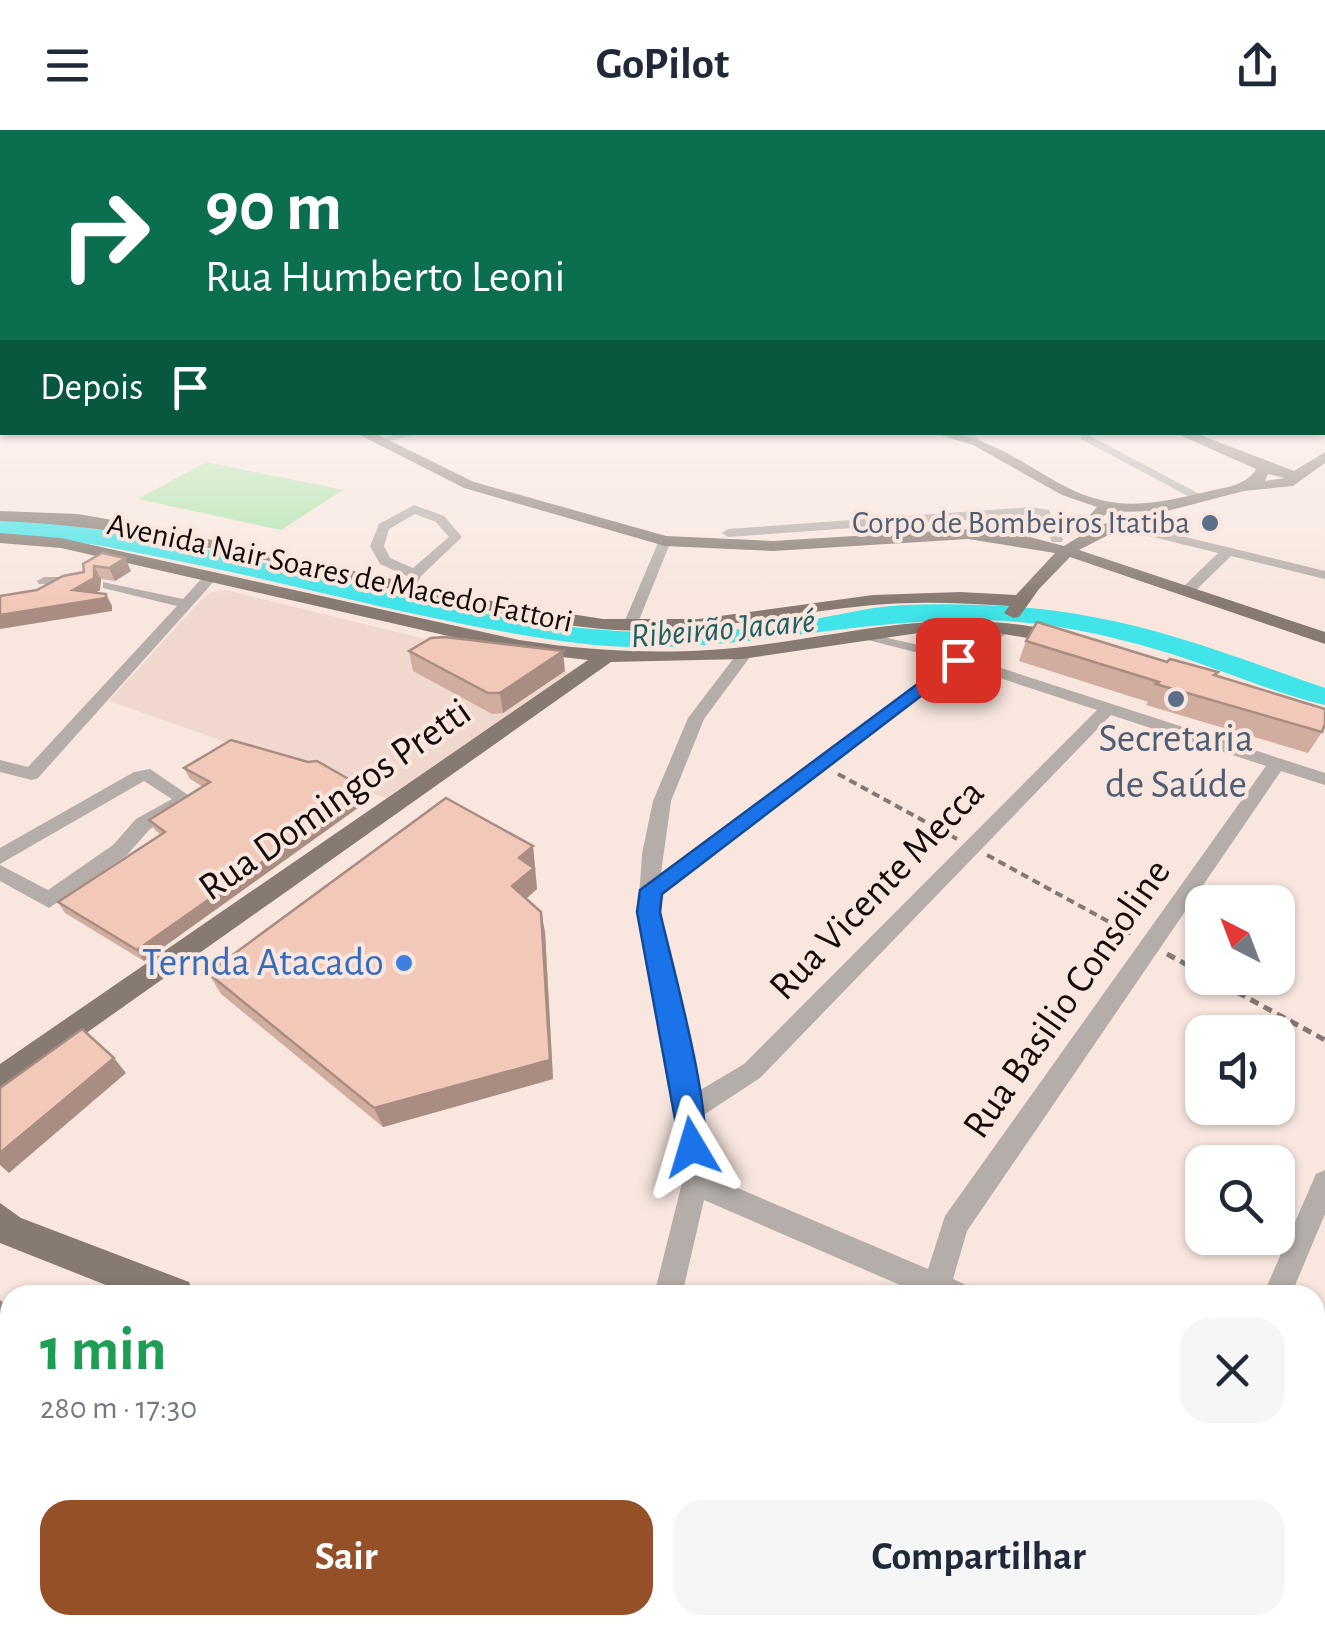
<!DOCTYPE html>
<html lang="pt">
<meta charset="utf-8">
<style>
:root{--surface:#fff;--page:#f6f6f7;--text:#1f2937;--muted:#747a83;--accent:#965027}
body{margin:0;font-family:"Alegreya Sans",sans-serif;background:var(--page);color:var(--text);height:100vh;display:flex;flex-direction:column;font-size:38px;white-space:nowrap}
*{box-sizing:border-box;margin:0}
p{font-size:32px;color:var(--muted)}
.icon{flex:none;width:55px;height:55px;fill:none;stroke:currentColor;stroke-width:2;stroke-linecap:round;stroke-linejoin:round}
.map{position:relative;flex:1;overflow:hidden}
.side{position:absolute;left:0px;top:1155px;width:1325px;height:350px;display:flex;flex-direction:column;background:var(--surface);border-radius:30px 30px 0 0;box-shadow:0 2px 8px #0004}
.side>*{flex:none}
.top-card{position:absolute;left:0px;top:0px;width:1325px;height:305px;box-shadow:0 2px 8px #0004;background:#0b6e4f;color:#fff;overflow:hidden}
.needle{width:65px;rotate:318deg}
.buttons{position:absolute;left:1185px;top:755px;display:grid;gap:20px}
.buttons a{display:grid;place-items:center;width:110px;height:110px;border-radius:20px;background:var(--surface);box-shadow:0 2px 8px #0004;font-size:50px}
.pin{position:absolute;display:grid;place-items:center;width:85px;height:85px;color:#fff;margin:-42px;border-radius:20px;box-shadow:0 5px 15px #0006}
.me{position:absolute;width:110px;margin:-55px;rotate:353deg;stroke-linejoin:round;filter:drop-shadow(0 0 8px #0008)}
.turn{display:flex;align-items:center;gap:35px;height:210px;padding:0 40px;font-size:45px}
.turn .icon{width:130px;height:130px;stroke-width:2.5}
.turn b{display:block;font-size:70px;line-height:85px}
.then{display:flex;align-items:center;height:95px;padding:0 40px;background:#0003;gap:20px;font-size:38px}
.round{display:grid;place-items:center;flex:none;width:105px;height:105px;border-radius:30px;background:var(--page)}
.head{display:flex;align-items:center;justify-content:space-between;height:170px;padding:0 40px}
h1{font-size:60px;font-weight:700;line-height:75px;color:#1e9e55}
.cta{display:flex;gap:20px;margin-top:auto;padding:20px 40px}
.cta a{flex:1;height:115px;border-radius:30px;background:var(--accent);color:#fff;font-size:40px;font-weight:700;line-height:115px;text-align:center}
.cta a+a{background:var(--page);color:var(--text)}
header{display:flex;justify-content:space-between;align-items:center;height:130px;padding:0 40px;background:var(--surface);font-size:45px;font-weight:700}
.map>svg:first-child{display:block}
.built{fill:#f1d8ce}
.green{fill:#ace4aa}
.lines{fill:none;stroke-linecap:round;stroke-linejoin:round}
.river{fill:#41e4e8;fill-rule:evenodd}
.path-far1{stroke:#847874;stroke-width:4;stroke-dasharray:8 5;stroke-linecap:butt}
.path{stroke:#847874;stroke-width:5;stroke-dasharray:9 6;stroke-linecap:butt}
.minor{fill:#b4ada9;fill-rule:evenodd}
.major{fill:#867a72;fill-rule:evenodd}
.wall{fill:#d0ad9f}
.shaded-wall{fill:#a98d82}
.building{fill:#f2c9b9;stroke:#a98d82;stroke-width:2.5}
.route{fill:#1a73e8;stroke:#114b97;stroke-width:2.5}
.service-dot{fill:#5c6f8a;stroke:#f8e6df;stroke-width:4}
.shop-dot{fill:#3f7fe0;stroke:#f8e6df;stroke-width:4}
.labels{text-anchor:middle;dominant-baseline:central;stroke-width:8;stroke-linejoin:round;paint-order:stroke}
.far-service-label{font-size:32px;fill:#4e5e75;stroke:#f8e6df;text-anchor:end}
.far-street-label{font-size:32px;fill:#120d0a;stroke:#f8e6df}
.far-water-label{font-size:35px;font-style:italic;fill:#1f6061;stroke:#f8e6df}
.service-label{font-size:40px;fill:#4e5e75;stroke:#f8e6df}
.street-label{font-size:40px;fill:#120d0a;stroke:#f8e6df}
.shop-label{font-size:40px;fill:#366cbe;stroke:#f8e6df;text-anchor:end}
</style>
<header><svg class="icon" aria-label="menu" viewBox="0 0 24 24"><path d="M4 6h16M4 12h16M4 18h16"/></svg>GoPilot<svg class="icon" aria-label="share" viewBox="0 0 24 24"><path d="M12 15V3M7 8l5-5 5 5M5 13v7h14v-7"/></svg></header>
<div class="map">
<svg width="1325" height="1505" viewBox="0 0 1325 1505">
<rect width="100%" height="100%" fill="#f8e6df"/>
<path class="built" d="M226,460L462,518L555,535L570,544L386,668L109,571L200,471L212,462Z"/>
<path class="green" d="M206,332L343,360L281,400L138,369Z"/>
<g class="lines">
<path class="river" d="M0,390C195,398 385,477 580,498C648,505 717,503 785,494C824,489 864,477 904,475C966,473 1032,475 1093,487C1172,501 1249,532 1325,558V575C1274,563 1225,541 1175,525C1111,505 1042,490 975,490C841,489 712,530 577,513C437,495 302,455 164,428C109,417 56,406 0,404Z"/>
<path class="path-far1" d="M838,644L957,709
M987,725L1133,805"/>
<path class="path" d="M1167,824L1202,843
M1211,848L1325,910"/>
<path class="minor" d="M403,302H424L380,314L375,311Z
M957,302H970L983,312L974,314Z
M1080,302H1090V306L1207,368L1197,371L1081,309Z
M414,375L444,386L462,407L421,446L413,462L408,463L401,459L407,446L380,434L370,416L379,394ZM415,384L436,392L449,407L413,438L390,428L384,416L389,399Z
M1031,377L1049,380L1063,409L1062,412H1052L1040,386L1031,385L728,407L722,403L728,399Z
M1124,392L1325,441V449L1231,426L1192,464H1182V458L1218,423L1120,399L1118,396Z
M660,408L671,411L637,495L635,498H625L623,495Z
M205,445L217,448L38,648L32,650L0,642V630L28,637L177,476L103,458V452L183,469Z
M44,447H80L87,451L80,455L39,454L37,451Z
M1006,493L1011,494V500L973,529L1325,643V655L1281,641L967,1101L953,1149L966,1155L970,1165H923L704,1070L682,1165H654L682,1053L677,981L638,782L642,724L653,671L688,588L740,520H750L753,523L704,589L671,671L661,743L950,531L856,507V501L959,524ZM963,536L1097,580L744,934L697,962L658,782L659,765ZM1111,585L1266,636L945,1086L928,1139L707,1045L702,986L760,948Z
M150,639L191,667L184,680L150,699L127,725L49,778L0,751V735L48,760L113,715L136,689L172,669L144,651L0,734V718L134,642Z
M1325,1040V1084L1291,1165H1263L1316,1044Z
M1315,1324L1325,1328V1363L1315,1359Z
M379,1495H418L414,1505H375Z
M1104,1495H1140L1136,1505H1100Z"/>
<path class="major" d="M2,287V295L0,296V288Z
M354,302H372L474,352L666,406L773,411L968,399L1022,405L1064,416L1095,397L1116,390L1124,395L1122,398L1079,420L1325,502V514L1070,427L1039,459L1019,487L1013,488L1004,483L1009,476C964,473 918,471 873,475C782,483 694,507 602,499C545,494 487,480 431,468C289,437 146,396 0,391V381L78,384L152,397L506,474L603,489H698L873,465L960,462L1016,465L1055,423L968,409L773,421L665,416L464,358Z
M931,302C1009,302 1050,367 1118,373C1149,376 1180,368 1210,361C1228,357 1248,354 1256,339L1173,302H1192L1294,341L1325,322V333L1293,356L1244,361L1167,381L1109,382L1098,390L1090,385L1097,377L1062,365L973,315ZM1268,344L1285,348L1265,351Z
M0,403L61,408L519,510C583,520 645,524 709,520C821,513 913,478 1028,496C1042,498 1061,499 1071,508L1062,514L998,503L932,501L742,529L611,532L0,964V934L588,530L519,522L61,418L0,413Z
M0,1073L21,1088L189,1152L194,1165H131L0,1113Z
M799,1495H856L860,1505H803Z"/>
</g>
<path class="wall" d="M83,434L131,441L115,451L101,449L100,460L96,462L112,476V481L37,460L84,442Z
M1026,511L1216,545L1322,602L1308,623L1146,575L1148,572L1019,531Z
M409,521L565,541L503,583L492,584L413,541Z
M184,638L369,670L144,831L65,783L58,772L161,705L155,700L149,690L203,657L190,649Z
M533,716L537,759L526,769L541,782L545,802L553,949L383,997L221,864L208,843Z"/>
<path class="shaded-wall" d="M125,428L131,441L115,451L109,438Z
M94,436L101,449L100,460L81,472L106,464L112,476V481L0,499V485L73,460Z
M563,521L565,541L503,583L500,563Z
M366,659L369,670L144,831L137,820Z
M533,716L537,759L515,778L512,756L519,728Z
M541,782L545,802L553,949L383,997L374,978Z
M114,928L126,943L9,1043L0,1035V1023Z
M0,1170L10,1177V1189L0,1197Z"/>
<path class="building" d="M102,423L125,428L109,438L94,436V448L73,460L106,464V468L0,485V466L37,460L63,446L84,442L83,434Z
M1037,492L1167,532L1170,529L1218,542L1214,545L1325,579V594L1322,602L1156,554L1159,552L1026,511Z
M445,507L563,521L500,563H488L409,521L431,508Z
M231,610L308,632L317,631L366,659L137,820L58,772L165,702L149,690L210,652L184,638Z
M446,668L533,716L519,728L534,738L512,756L541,782L550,930L374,978L208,843Z
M82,899L114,928L0,1023V958Z"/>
<linearGradient id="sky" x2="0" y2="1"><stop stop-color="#65c7e8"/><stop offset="0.55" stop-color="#fcf4f1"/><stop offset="1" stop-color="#fcf4f1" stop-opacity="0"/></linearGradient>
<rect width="1325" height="471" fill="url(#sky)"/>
<path class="route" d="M958,524L964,526V533L662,764L660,782C670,827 717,994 702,1027L692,1030L682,1027L637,782L640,760Z"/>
<g class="service-dot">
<circle cx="1210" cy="393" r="10"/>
<circle cx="1176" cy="569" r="10"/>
</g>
<circle class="shop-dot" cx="404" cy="833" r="10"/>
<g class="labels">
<g class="far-service-label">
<text x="1190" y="393">Corpo de Bombeiros Itatiba</text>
</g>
<g class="far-street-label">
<text transform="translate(340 443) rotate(12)">Avenida Nair Soares de Macedo Fattori</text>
</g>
<g class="far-water-label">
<text transform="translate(723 499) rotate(-5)">Ribeirão Jacaré</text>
</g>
<g class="service-label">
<text x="1176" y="609">Secretaria<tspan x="1176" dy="46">de Saúde</tspan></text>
</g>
<g class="street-label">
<text transform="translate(335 670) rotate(-35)">Rua Domingos Pretti</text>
<text transform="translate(877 760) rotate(-46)">Rua Vicente Mecca</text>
<text transform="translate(1067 869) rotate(-55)">Rua Basilio Consoline</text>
</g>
<g class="shop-label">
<text x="384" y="833">Ternda Atacado</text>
</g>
</g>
</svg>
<div class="buttons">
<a><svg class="needle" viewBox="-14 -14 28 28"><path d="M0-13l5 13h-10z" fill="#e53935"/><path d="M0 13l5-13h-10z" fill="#747a83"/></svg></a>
<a><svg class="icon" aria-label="sound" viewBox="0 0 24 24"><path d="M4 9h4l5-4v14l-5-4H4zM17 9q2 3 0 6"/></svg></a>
<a><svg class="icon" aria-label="search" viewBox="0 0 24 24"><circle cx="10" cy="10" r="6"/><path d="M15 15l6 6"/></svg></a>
</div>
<div class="pin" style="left:958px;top:530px;background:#d93025"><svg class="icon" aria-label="arrive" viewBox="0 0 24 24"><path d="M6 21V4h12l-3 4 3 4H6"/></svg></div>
<svg class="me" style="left:692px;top:1017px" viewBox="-20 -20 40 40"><path d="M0-17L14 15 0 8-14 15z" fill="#1a73e8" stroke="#fff" stroke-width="4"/></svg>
<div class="top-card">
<div class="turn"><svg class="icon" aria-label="right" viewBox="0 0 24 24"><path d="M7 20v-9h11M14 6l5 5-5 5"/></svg><div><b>90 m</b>Rua Humberto Leoni</div></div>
<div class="then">Depois<svg class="icon" aria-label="arrive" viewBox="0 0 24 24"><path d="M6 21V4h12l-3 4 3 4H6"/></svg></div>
</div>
<section class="side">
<div class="head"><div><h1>1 min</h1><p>280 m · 17:30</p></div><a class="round"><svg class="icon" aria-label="close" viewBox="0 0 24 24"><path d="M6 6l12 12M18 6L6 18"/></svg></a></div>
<div class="cta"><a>Sair</a><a>Compartilhar</a></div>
</section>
</div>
